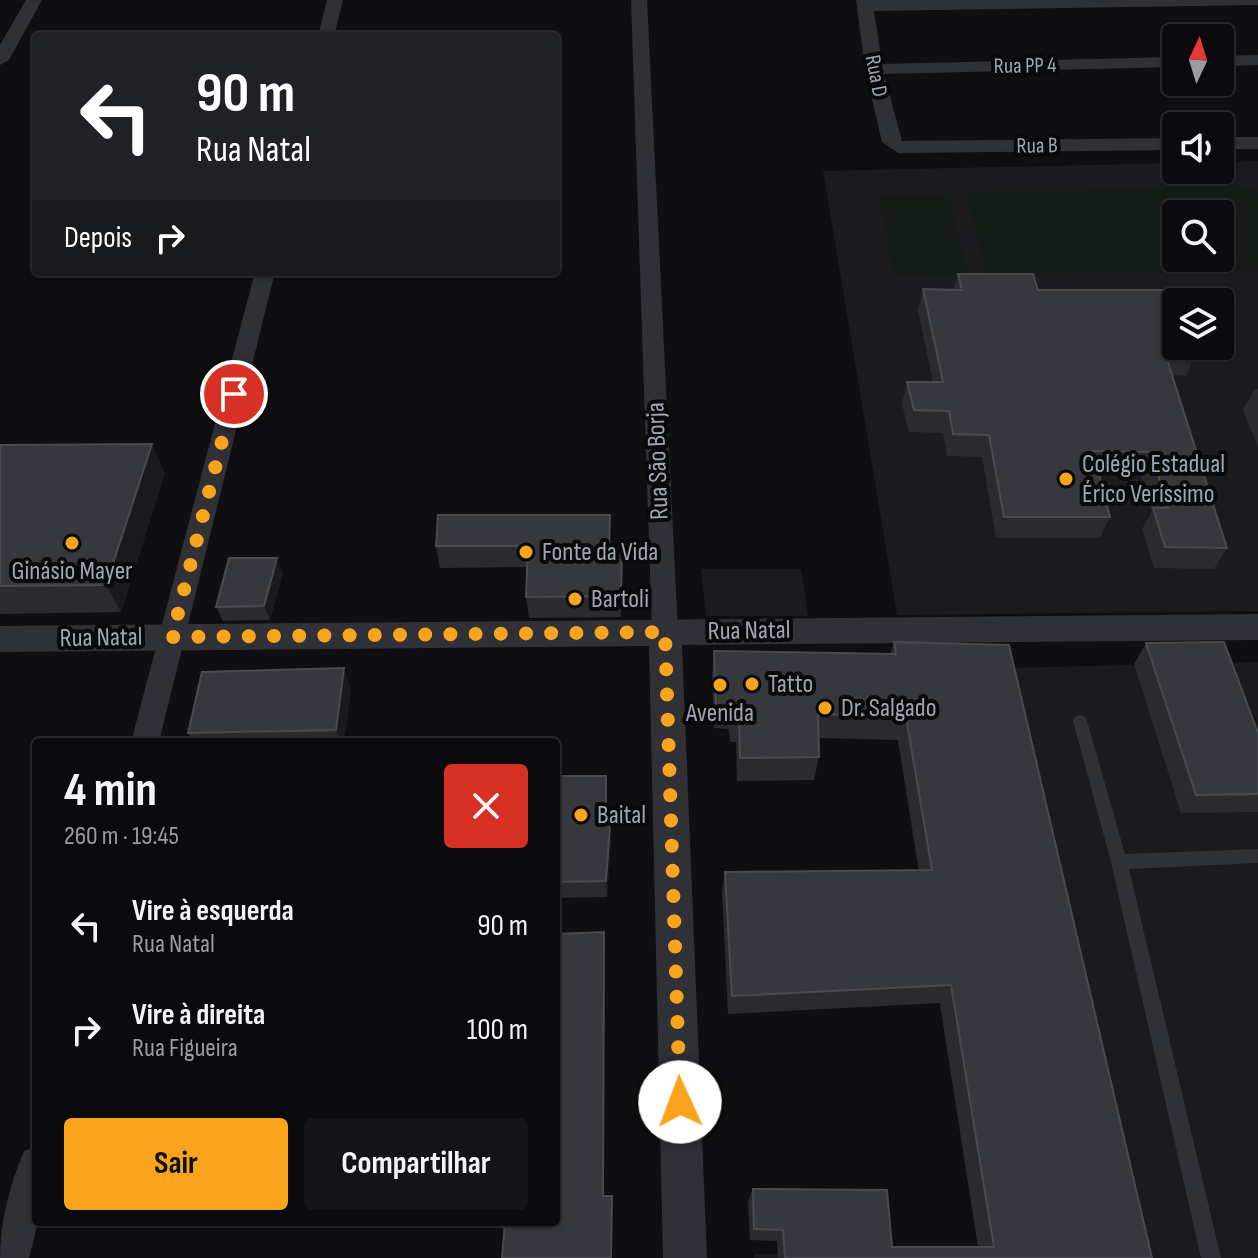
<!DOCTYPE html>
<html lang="pt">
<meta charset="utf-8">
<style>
:root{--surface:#0b0b0d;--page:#141416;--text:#f1f3f6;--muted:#9a9b9d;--line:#2b2b2e;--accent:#faa41d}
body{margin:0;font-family:"Sofia Sans Condensed",sans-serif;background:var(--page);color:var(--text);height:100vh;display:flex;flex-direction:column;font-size:30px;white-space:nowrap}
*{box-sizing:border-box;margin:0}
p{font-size:26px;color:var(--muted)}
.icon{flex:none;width:44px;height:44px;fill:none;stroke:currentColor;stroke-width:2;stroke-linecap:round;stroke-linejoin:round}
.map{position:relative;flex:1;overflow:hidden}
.side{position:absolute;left:32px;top:738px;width:528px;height:488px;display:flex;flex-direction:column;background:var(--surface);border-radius:8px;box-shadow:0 2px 6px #0004,0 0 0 2px var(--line)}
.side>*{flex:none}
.top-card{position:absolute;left:32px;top:32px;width:528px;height:244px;border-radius:8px;box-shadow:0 2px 6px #0004,0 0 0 2px var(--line);background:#202124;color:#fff;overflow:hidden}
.needle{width:52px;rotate:4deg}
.tools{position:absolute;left:1162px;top:24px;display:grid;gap:16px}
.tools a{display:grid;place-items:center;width:72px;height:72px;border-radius:8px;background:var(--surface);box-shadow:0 2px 6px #0004,0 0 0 2px var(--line);font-size:40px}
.pin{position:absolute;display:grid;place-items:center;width:68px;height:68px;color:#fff;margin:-34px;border:4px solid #fff;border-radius:50%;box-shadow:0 2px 8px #0007}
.me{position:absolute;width:88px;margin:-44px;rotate:358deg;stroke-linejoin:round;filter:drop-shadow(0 0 6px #0008)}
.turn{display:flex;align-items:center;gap:28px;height:168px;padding:0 32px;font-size:36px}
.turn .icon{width:104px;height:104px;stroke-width:2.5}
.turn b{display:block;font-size:56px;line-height:68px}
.then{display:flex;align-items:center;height:76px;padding:0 32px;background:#0003;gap:16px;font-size:30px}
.round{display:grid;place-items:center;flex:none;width:84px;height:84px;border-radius:8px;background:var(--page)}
.head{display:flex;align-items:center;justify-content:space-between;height:136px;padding:0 32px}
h1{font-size:48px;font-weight:700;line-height:60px}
.action{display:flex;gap:16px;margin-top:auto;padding:16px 32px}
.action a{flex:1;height:92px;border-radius:8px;background:var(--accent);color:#111;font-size:32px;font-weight:700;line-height:92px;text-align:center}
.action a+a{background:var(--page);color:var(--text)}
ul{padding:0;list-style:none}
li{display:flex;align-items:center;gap:24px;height:104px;padding:0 32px}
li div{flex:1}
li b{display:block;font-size:30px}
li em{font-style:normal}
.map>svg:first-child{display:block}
.built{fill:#1b1b1e;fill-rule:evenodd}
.green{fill:#151b16;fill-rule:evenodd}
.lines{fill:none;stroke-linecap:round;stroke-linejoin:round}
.service{fill:#303136;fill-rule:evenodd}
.minor{fill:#303136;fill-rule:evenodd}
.tertiary{fill:#303136;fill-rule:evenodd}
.wall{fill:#2b2b2f}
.shaded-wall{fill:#1a1a1d}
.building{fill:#37383d;stroke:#484a4f;stroke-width:2}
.route{stroke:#faa41d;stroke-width:14;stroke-dasharray:0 25.2}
.poi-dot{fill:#faa41d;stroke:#0a0a0c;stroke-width:3}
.labels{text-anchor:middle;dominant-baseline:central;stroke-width:8;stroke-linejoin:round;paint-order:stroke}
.far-street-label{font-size:22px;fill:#9fa6b2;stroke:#0a0a0c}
.street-label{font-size:26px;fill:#9fa6b2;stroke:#0a0a0c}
.poi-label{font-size:26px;fill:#9fa6b2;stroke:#0a0a0c;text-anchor:start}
</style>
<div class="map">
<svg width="1258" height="1258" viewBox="0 0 1258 1258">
<rect width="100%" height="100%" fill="#0f0f11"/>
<path class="built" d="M1258,161V611L897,615L823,171L1176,163V170H1220V162ZM1176,214H1220V258H1176ZM1176,302H1220V346H1176Z
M701,569H801L808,616H706Z
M1258,662V1258H754V1254L980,1257L886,667L1008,668Z"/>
<path class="green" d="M1254,188L1258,195V271L986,273L966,192ZM1176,214H1220V258H1176Z
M879,195H948L968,275L894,274Z"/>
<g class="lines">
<path class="service" d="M1080,715L1085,717L1087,721L1125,854L1258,849V863L1129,869L1221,1258H1201L1111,862L1073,721L1075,717Z"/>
<path class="minor" d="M26,0H42L9,60L0,65V45Z
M327,0H343L334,36H318Z
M631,0H647L678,632L674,639L665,643L656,639L652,632Z
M856,0H1258V5L874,11L882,64L1176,57V67L884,74L902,141L1176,138V150L898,153L882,142L865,69Z
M1258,55V65L1220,66V56Z
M1220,137H1258V149H1220Z
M255,272H275L159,742H131Z
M36,1146L38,1222L29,1258H0C0,1222 10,1184 24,1151Z"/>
<path class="tertiary" d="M1258,614V640L682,645L707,1258H663L649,646L0,652V626Z"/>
</g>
<path class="wall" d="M958,274L1038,290L1196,354L1186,376L1172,375L1227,548L1214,569L1154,568L1142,529L1152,511L1140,473H1099L1110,517L1100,538H996L982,457L947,456L943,433L909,432L902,404L907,382H933L918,311L923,289L953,290Z
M1255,389H1258V447L1243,410Z
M0,445L165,473L121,612L0,614Z
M438,515L610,550L622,571L621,617L529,618L526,597L527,567L440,568L436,546Z
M283,573L270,620L223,621L216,607Z
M894,642L1152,1258H778L777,1241L750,1240L748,1201L753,1189L892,1247H978L940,1003L728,1014L722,892L725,872L919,870L898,740L819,738V757L814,780L737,781L736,742H730L729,729L714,728L712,675L714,651L890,654Z
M1146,643L1258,733V812L1181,813L1134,664Z
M351,689L344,742H193L188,733Z
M556,776L607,825L611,842L607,897L556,898Z"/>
<path class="shaded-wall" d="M152,444L165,473L121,612L106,585Z
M277,558L283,573L270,620L264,606Z
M344,668L351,689L344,742H340L336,730Z
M610,825L611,842L607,897L606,881Z
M604,932L605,949L604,1207L603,1196Z"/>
<path class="building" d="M958,274H1033L1038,290H1168L1176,308V346H1193L1196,354L1165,353L1227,548L1165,547L1153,508H1168L1151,452L1093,451L1110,517H1004L989,435L953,434L949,411L914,410L907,382H943L923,289L962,290Z
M152,444L106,585L0,586V445Z
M438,515H610L609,550H622L621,596L526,597L528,546H436Z
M229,558H277L264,606L216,607Z
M894,642L1009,645L1152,1258H785L783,1230L754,1229L753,1189L887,1190L892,1247H994L951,985L732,996L725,872L932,870L906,717L818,714L819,757L740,758L739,718H734L732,705H716L714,651L896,654Z
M1224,642L1258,733V794L1196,795L1146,643Z
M344,668L336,730L188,733L202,672Z
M556,776H606V825H610L606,881L556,882Z
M604,932L603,1196H612L611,1258H502L505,1222H556V934Z"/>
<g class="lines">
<path class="route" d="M234,394L172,637L665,632L680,1102"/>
</g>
<g class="poi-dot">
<circle cx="1066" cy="479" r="8"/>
<circle cx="72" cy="543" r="8"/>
<circle cx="526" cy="552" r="8"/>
<circle cx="575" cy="599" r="8"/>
<circle cx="752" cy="684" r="8"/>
<circle cx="720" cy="685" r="8"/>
<circle cx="825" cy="708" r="8"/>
<circle cx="581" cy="815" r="8"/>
</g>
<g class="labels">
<g class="far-street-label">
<text transform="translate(1025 66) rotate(-1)">Rua PP 4</text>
<text transform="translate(876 76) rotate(79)">Rua D</text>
<text transform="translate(1037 146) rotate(-1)">Rua B</text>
</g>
<g class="street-label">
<text transform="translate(658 461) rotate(-92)">Rua São Borja</text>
<text transform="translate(749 631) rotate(-1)">Rua Natal</text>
<text transform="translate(101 638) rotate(-1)">Rua Natal</text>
</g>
<g class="poi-label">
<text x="1082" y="464">Colégio Estadual<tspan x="1082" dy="30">Érico Veríssimo</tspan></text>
<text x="542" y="552">Fonte da Vida</text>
<text x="72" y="571" text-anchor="middle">Ginásio Mayer</text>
<text x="591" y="599">Bartoli</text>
<text x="768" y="684">Tatto</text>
<text x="841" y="708">Dr. Salgado</text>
<text x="720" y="713" text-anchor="middle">Avenida</text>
<text x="597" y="815">Baital</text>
</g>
</g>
</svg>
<div class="tools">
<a><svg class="needle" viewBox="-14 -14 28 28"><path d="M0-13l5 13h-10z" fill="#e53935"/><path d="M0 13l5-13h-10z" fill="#9a9b9d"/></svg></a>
<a><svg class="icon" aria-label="sound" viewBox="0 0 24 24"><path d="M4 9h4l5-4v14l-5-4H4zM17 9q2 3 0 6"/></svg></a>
<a><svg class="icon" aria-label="search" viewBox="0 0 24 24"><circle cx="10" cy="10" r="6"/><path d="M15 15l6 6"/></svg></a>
<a><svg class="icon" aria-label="layers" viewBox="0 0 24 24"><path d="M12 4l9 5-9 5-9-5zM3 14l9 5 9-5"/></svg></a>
</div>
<div class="pin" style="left:234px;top:394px;background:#d93025"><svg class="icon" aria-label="arrive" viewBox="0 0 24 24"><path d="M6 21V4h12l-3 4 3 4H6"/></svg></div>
<svg class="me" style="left:680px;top:1102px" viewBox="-20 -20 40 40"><circle r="19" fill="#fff"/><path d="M0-13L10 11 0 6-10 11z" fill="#faa41d"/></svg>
<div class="top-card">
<div class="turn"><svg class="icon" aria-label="left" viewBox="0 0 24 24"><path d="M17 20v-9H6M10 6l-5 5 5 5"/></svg><div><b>90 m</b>Rua Natal</div></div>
<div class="then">Depois<svg class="icon" aria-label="right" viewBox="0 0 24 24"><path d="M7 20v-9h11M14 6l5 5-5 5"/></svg></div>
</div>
<section class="side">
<div class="head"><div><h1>4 min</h1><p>260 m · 19:45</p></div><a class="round" style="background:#d93025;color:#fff"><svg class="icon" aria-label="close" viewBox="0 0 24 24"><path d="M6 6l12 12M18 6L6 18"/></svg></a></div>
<ul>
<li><svg class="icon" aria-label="left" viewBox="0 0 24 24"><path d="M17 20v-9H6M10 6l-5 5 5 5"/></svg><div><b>Vire à esquerda</b><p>Rua Natal</p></div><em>90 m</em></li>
<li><svg class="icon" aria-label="right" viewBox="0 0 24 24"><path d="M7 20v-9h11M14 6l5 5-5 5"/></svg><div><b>Vire à direita</b><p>Rua Figueira</p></div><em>100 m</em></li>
</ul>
<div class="action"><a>Sair</a><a>Compartilhar</a></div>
</section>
</div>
